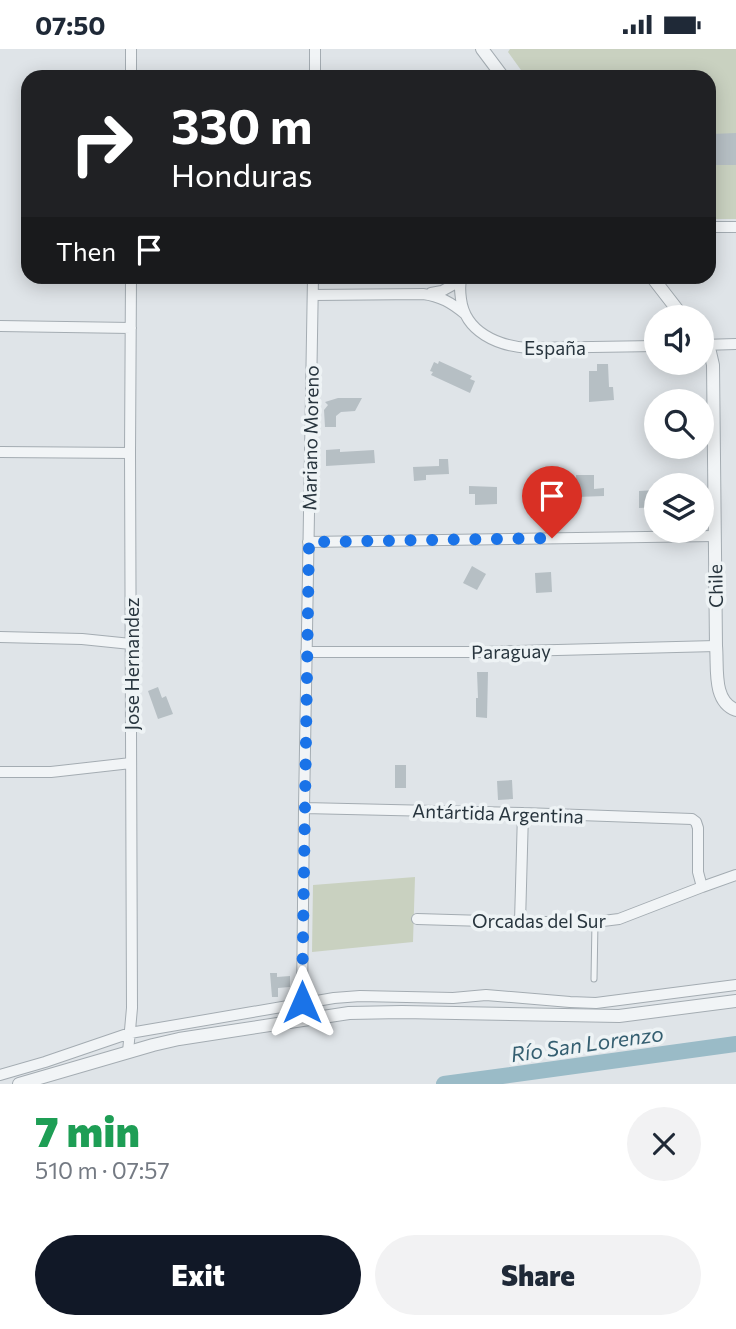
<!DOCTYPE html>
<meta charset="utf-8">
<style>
:root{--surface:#fff;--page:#f2f2f3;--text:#1f2937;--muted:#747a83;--accent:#111827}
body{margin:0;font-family:Commissioner,sans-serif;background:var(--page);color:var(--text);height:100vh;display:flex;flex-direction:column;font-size:26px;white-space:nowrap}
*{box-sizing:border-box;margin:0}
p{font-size:23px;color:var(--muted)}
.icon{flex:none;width:38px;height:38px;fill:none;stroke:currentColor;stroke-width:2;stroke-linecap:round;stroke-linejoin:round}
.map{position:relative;height:1035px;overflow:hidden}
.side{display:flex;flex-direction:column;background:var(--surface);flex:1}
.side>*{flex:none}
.hud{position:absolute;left:21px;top:21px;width:695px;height:214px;border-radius:21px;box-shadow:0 4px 18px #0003;background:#202124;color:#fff;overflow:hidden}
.controls{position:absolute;left:644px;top:256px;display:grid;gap:14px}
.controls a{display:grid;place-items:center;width:70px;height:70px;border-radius:50%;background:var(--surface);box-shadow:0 4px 18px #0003;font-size:35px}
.pin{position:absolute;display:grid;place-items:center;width:60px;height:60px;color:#fff;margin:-72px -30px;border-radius:50% 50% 50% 0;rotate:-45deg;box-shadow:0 0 7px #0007}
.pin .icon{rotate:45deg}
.me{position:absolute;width:77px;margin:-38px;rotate:0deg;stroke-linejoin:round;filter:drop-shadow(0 0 5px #0008)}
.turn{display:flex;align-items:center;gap:24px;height:147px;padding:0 35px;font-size:32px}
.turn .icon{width:91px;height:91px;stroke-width:2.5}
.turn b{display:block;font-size:49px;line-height:60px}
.then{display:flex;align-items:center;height:66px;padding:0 35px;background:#0003;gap:14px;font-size:26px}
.round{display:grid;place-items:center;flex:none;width:74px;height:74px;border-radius:37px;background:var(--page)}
.headline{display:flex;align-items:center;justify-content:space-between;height:119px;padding:0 35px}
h1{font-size:42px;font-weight:800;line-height:52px;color:#1e9e55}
.button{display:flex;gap:14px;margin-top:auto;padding:14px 35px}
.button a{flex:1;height:80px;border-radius:42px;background:var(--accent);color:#fff;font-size:28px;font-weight:800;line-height:80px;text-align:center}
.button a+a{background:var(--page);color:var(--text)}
.status{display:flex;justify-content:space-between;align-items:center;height:49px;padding:0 35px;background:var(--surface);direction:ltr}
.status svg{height:19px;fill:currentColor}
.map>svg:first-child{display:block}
.green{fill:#c9d1c0}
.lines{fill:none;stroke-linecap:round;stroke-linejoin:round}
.river{stroke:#9abbc7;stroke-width:16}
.building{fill:#b6bfc4}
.service-casing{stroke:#a4acb2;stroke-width:7}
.minor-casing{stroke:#a4acb2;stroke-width:12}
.tertiary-casing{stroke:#a4acb2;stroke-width:14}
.service{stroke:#f1f4f6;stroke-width:5}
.minor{stroke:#f1f4f6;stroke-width:10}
.tertiary{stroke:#f1f4f6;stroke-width:12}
.route{stroke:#1a73e8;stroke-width:12;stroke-dasharray:0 21.6}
.labels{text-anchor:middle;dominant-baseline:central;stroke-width:7;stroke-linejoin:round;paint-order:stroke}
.street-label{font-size:19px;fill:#28353e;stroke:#eef3f5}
.water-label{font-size:21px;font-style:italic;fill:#345e70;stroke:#eef3f5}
</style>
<div class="status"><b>07:50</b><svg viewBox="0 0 49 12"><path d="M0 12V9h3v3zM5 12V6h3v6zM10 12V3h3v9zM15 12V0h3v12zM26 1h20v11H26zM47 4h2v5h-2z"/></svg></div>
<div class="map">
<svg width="736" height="1035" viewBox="0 0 736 1035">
<rect width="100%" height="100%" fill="#dfe4e8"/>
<path class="green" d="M510,0H736V170H709V28H526L508,3Z
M415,828L413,893L312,903L313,836Z"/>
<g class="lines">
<path class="river" d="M444,1035L736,995"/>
</g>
<path class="building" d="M736,84V116H712V85Z
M439,312L472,327L470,330L475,332L470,344L431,326L433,323L430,322L434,313L438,315Z
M597,315H608L609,338H613L614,351L589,353V322H597Z
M338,349H362L355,362L341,363L336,367V378H325L324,361L328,356L325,353Z
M340,400V403L374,401L375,414L326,417V401Z
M439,410H448L449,425L426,426V431L414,432L413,418L439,417Z
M576,426H594V440L604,439V447L577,448Z
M469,437L497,438V455L475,456V445H469Z
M656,441V458L639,459V442Z
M472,517L486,525L477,541L463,534Z
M551,523L552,543L536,544L535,524Z
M477,623H488L487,669L476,668V649H478Z
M158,638L162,649L166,647L173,665L158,670L148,642Z
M395,716H406V739H395Z
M512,731L513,750L498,751L497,732Z
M270,924H277V928L290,927V938L278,939V948H272Z"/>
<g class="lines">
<g class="service-casing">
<path id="service" d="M594,930L595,873"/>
</g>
<g class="minor-casing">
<path id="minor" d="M131,0V28
M315,28V0
M709,178H736
M462,228C459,235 460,242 461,250C465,283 498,297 528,299L656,297
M431,244L442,242L460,232
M313,246L423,245C440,247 452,254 465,265
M0,277L131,279
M702,296L736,295
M0,403L130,404
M308,493L715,487
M0,588L82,590L131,595
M306,603H483L716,597
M0,723H51L131,714
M304,759L523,764L692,770L696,773L698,779V823L702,838
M417,870L520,873H595L619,870L702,838L736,826
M520,873L523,764
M305,970L302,953L304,759L313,228
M128,1003L132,959L130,404L131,228
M0,1026L45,1013L130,984L334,949L360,947L453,949L486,946L570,953L596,954L736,936"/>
</g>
<g class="tertiary-casing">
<path id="tertiary" d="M482,0L503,28
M652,228L683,268
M702,292L710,303L713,316L716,597C718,618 712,652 736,661
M19,1035L153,996L179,990L349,964L402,963L619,967L736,952"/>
</g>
<use href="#service" class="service"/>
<use href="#minor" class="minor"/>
<use href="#tertiary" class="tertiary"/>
</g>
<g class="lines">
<path class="route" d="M302,953L309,493L552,489"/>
</g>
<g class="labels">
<g class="street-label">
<text x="555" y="298">España</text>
<text transform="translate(310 389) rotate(-89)">Mariano Moreno</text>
<text transform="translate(715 537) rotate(-91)">Chile</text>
<text transform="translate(511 602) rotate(-1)">Paraguay</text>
<text transform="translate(131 615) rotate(-90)">Jose Hernandez</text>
<text transform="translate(498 764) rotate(2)">Antártida Argentina</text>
<text x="539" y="871">Orcadas del Sur</text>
</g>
<g class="water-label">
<text transform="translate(587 994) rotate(-8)">Río San Lorenzo</text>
</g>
</g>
</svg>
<div class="controls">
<a><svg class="icon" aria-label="sound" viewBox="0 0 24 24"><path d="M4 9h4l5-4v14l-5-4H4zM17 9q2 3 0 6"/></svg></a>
<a><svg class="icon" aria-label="search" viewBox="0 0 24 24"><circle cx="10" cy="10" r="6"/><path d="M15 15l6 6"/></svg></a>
<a><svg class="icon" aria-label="layers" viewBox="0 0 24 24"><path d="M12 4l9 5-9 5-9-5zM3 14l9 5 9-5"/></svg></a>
</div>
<div class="pin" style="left:552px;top:489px;background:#d93025"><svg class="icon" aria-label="arrive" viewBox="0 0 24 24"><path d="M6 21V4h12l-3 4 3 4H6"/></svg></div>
<svg class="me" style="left:302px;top:953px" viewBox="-20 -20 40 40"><path d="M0-17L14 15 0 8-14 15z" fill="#1a73e8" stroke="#fff" stroke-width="4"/></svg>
<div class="hud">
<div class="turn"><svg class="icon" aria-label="right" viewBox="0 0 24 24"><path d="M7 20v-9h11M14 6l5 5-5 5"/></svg><div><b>330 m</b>Honduras</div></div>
<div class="then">Then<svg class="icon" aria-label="arrive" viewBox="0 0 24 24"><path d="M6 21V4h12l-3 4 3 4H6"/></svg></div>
</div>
</div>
<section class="side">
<div class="headline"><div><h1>7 min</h1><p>510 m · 07:57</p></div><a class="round"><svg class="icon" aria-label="close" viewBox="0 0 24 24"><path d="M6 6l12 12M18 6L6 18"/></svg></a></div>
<div class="button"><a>Exit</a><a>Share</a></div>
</section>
